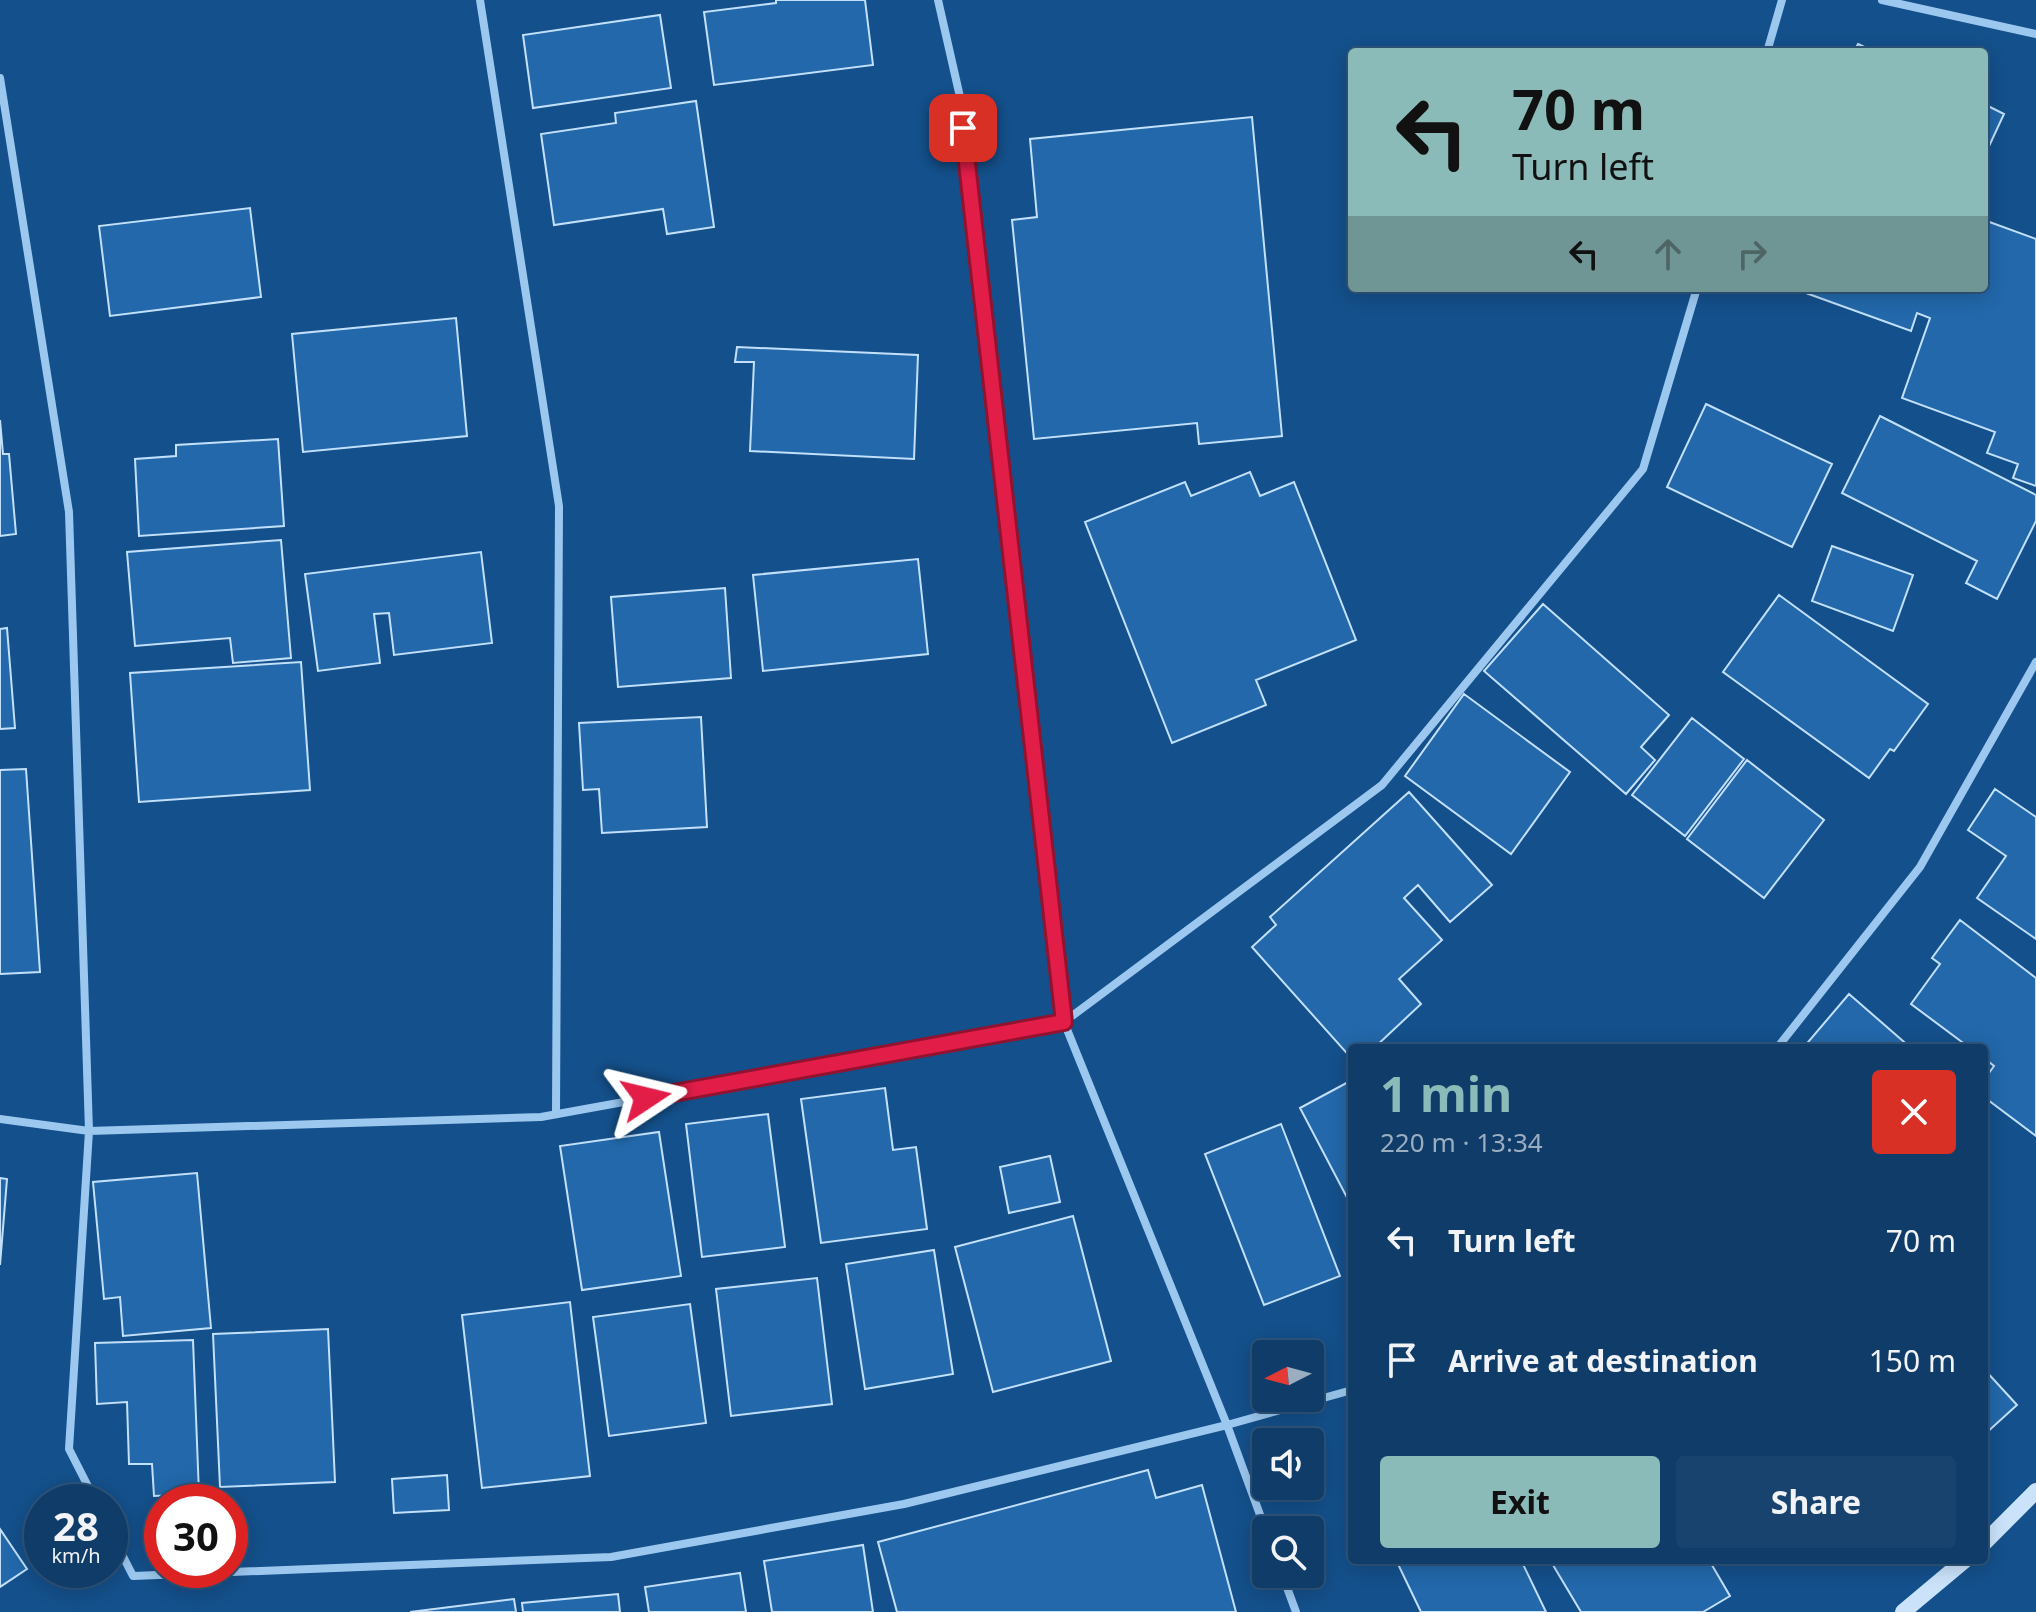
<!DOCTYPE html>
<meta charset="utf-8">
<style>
:root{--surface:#0f3c68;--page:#18436e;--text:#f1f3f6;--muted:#9badc0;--line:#2f567c;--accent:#8bbbb9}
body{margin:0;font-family:"Noto Sans",sans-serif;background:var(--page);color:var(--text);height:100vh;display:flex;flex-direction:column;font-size:30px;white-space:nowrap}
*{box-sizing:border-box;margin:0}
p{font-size:26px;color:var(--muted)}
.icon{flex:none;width:44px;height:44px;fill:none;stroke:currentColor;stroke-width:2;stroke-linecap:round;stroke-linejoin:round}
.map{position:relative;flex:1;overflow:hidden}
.drawer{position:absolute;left:1348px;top:1044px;width:640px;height:520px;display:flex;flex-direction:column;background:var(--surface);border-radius:8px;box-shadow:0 4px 20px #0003,0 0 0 2px var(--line)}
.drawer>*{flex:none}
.banner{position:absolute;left:1348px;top:48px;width:640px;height:244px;border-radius:8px;box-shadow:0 4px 20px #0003,0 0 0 2px var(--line);background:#8bbbb9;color:#111;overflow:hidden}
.needle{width:52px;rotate:264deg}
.buttons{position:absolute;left:1252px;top:1340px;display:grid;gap:16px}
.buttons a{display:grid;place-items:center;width:72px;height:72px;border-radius:8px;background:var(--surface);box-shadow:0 4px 20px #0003,0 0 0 2px var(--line);font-size:40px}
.speed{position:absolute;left:24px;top:1484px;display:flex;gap:16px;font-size:40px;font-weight:700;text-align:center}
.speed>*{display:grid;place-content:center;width:104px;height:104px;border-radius:50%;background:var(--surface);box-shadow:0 4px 20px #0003,0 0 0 2px var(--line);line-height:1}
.speed small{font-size:20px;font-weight:400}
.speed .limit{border:12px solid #d22;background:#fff;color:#111}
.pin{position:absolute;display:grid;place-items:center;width:68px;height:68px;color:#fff;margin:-34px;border-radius:16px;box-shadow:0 4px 12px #0006}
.me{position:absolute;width:88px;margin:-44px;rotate:80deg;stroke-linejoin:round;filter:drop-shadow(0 0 6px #0008)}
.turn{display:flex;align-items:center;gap:28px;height:168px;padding:0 32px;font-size:36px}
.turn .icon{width:104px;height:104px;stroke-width:2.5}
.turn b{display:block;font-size:56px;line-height:68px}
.lanes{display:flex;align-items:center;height:76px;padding:0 32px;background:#0003;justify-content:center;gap:40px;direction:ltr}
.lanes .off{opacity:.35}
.round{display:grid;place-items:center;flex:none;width:84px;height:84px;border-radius:8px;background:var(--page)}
.head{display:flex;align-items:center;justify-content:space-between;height:136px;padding:0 32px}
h1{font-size:48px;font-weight:700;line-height:60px;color:var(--accent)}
.button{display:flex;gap:16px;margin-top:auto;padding:16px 32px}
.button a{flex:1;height:92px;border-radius:8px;background:var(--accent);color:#111;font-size:32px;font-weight:700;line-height:92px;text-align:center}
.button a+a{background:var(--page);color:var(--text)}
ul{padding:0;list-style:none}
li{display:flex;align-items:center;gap:24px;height:120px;padding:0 32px}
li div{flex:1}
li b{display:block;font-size:30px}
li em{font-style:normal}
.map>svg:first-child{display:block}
.building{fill:#2268aa;stroke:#c3e0fb;stroke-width:2}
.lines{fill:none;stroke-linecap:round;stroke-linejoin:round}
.street{stroke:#9cc8f0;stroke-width:8}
.secondary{stroke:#cae3fb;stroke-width:16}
.route-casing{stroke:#92132f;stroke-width:20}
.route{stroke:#e11d48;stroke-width:14}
</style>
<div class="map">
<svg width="2036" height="1612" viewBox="0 0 2036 1612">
<rect width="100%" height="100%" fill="#14508b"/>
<path class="building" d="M776,0H865L873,65L714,85L704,12L776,3Z
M660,15L671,88L533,108L523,35Z
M1858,44L1875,52H1854Z
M696,101L714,227L667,234L663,209L554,225L541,134L616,123L615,113Z
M1984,104L2004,114L1984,157Z
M1252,117L1282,436L1199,444L1197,423L1034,439L1012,220L1037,217L1030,139Z
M250,208L261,297L110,316L99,226Z
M1984,220L2036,239V486L2013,478L2018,464L1987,453L1995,432L1902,398L1930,318L1917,313L1911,331L1792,288H1984Z
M456,318L467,436L303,452L292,334Z
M737,347L918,355L914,459L750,451L754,362H735Z
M1706,404L1832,464L1792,547L1667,487Z
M1880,416L2036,495V521L1997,599L1966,583L1977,561L1842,493Z
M0,420L3,454H9L16,534L0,536Z
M278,439L284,526L139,536L135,459L176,456V445Z
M1250,472L1260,496L1294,482L1356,640L1256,680L1266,705L1172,743L1085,522L1185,482L1191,496Z
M281,540L291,658L233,663L230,638L135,646L127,552Z
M1832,546L1913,575L1893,631L1812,601Z
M481,552L492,643L394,655L389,613L374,614L380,663L318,671L305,574Z
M918,559L928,654L763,671L753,575Z
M725,588L731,678L618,687L611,597Z
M1779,595L1928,704L1894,751L1890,749L1869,778L1723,672Z
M1543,604L1669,715L1641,747L1655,760L1626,794L1484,671Z
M7,628L15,728L0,729V629Z
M301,662L310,790L139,802L130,673Z
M1464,694L1570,772L1511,854L1405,776Z
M701,717L707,827L602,833L599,789L583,790L579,723Z
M1692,718L1744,759L1685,836L1632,795Z
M1747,760L1824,820L1764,898L1687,839Z
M26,769L40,972L0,974V770Z
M1995,789L2036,817V939L1977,898L2006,856L1968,830Z
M1409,792L1492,885L1450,922L1418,885L1404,898L1442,940L1399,979L1421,1004L1374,1048H1352V1059L1252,947L1276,925L1270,917Z
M1960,920L2036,978V1136L1984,1097V1080L1994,1066L1984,1058V1048H1970L1911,1004L1940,964L1932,958Z
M1849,994L1911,1048H1803Z
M1352,1080V1207L1300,1108Z
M885,1088L893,1150L916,1147L927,1229L821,1243L801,1099Z
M768,1114L785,1247L702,1257L686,1124Z
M1281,1124L1340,1276L1264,1305L1205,1154Z
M659,1132L681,1276L582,1290L560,1146Z
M1050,1156L1060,1202L1009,1213L1000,1167Z
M197,1173L211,1328L123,1336L120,1297L104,1299L93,1182Z
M0,1178L7,1179L0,1265Z
M1073,1216L1111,1361L993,1392L955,1247Z
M934,1250L953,1374L865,1389L846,1264Z
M817,1278L832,1404L731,1416L716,1289Z
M570,1302L590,1476L482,1488L462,1315Z
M690,1304L706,1423L609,1436L593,1317Z
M328,1329L335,1482L220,1487L213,1334Z
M193,1340L199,1494L154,1496L152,1464H129L127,1402L97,1404L95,1343Z
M1984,1369L2017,1405L1984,1435Z
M1148,1470L1156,1498L1202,1485L1236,1612H897L878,1542Z
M447,1475L449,1510L394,1513L392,1479Z
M0,1529L27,1569L0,1587Z
M863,1545L873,1612H772L764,1561Z
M1396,1560H1521L1546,1612H1421Z
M1550,1560H1709L1730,1596L1703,1612H1581Z
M740,1573L746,1612H649L645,1587Z
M618,1594L620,1612H523L522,1603Z
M514,1599L516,1612H410Z"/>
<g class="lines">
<path class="street" d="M480,0L559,506L556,1114
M938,0L960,97L1064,1022L1227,1425L1266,1531
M1882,0L2036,34
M1767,52L1782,0
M0,78L69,512L89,1131L69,1449L96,1502
M1777,1048L1920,867L2036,662
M0,1119L89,1131L541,1117L1064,1022L1382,785L1643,469L1697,288
M110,1531L133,1576L611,1557L904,1504L1227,1425L1352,1390
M1282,1574L1296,1612"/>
<path class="secondary" d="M1984,1543L2036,1491
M1903,1612L1965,1560"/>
</g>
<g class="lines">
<g class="route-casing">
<path id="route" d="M646,1098L1064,1022L963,128"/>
</g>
<use href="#route" class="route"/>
</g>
</svg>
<div class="buttons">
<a><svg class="needle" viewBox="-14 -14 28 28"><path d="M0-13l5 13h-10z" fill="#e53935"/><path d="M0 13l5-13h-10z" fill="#9badc0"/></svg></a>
<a><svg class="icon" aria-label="sound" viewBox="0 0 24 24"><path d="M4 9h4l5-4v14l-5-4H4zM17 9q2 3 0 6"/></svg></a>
<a><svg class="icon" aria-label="search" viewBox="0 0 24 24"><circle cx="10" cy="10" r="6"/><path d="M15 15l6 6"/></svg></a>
</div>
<div class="speed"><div>28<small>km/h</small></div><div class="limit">30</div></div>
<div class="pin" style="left:963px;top:128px;background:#d93025"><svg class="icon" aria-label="arrive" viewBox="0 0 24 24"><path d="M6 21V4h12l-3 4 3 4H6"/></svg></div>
<svg class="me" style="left:646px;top:1098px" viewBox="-20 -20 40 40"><path d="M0-17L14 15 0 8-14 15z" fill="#e11d48" stroke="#fff" stroke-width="4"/></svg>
<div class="banner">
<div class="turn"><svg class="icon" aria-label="left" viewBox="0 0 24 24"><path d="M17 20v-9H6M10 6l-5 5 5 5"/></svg><div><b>70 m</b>Turn left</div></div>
<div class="lanes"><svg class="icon" aria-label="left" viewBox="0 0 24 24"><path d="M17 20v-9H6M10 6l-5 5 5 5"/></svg><svg class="icon off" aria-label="ahead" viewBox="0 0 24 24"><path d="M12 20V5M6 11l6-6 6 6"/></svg><svg class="icon off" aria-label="right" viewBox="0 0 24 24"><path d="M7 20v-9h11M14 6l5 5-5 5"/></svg></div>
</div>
<section class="drawer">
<div class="head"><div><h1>1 min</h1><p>220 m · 13:34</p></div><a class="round" style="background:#d93025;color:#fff"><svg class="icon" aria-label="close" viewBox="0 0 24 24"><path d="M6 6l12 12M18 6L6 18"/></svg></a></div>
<ul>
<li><svg class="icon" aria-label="left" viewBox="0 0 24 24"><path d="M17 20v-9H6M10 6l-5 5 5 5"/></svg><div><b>Turn left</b></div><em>70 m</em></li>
<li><svg class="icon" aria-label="arrive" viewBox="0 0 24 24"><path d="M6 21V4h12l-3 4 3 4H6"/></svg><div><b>Arrive at destination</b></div><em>150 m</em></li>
</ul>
<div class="button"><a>Exit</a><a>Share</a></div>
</section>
</div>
